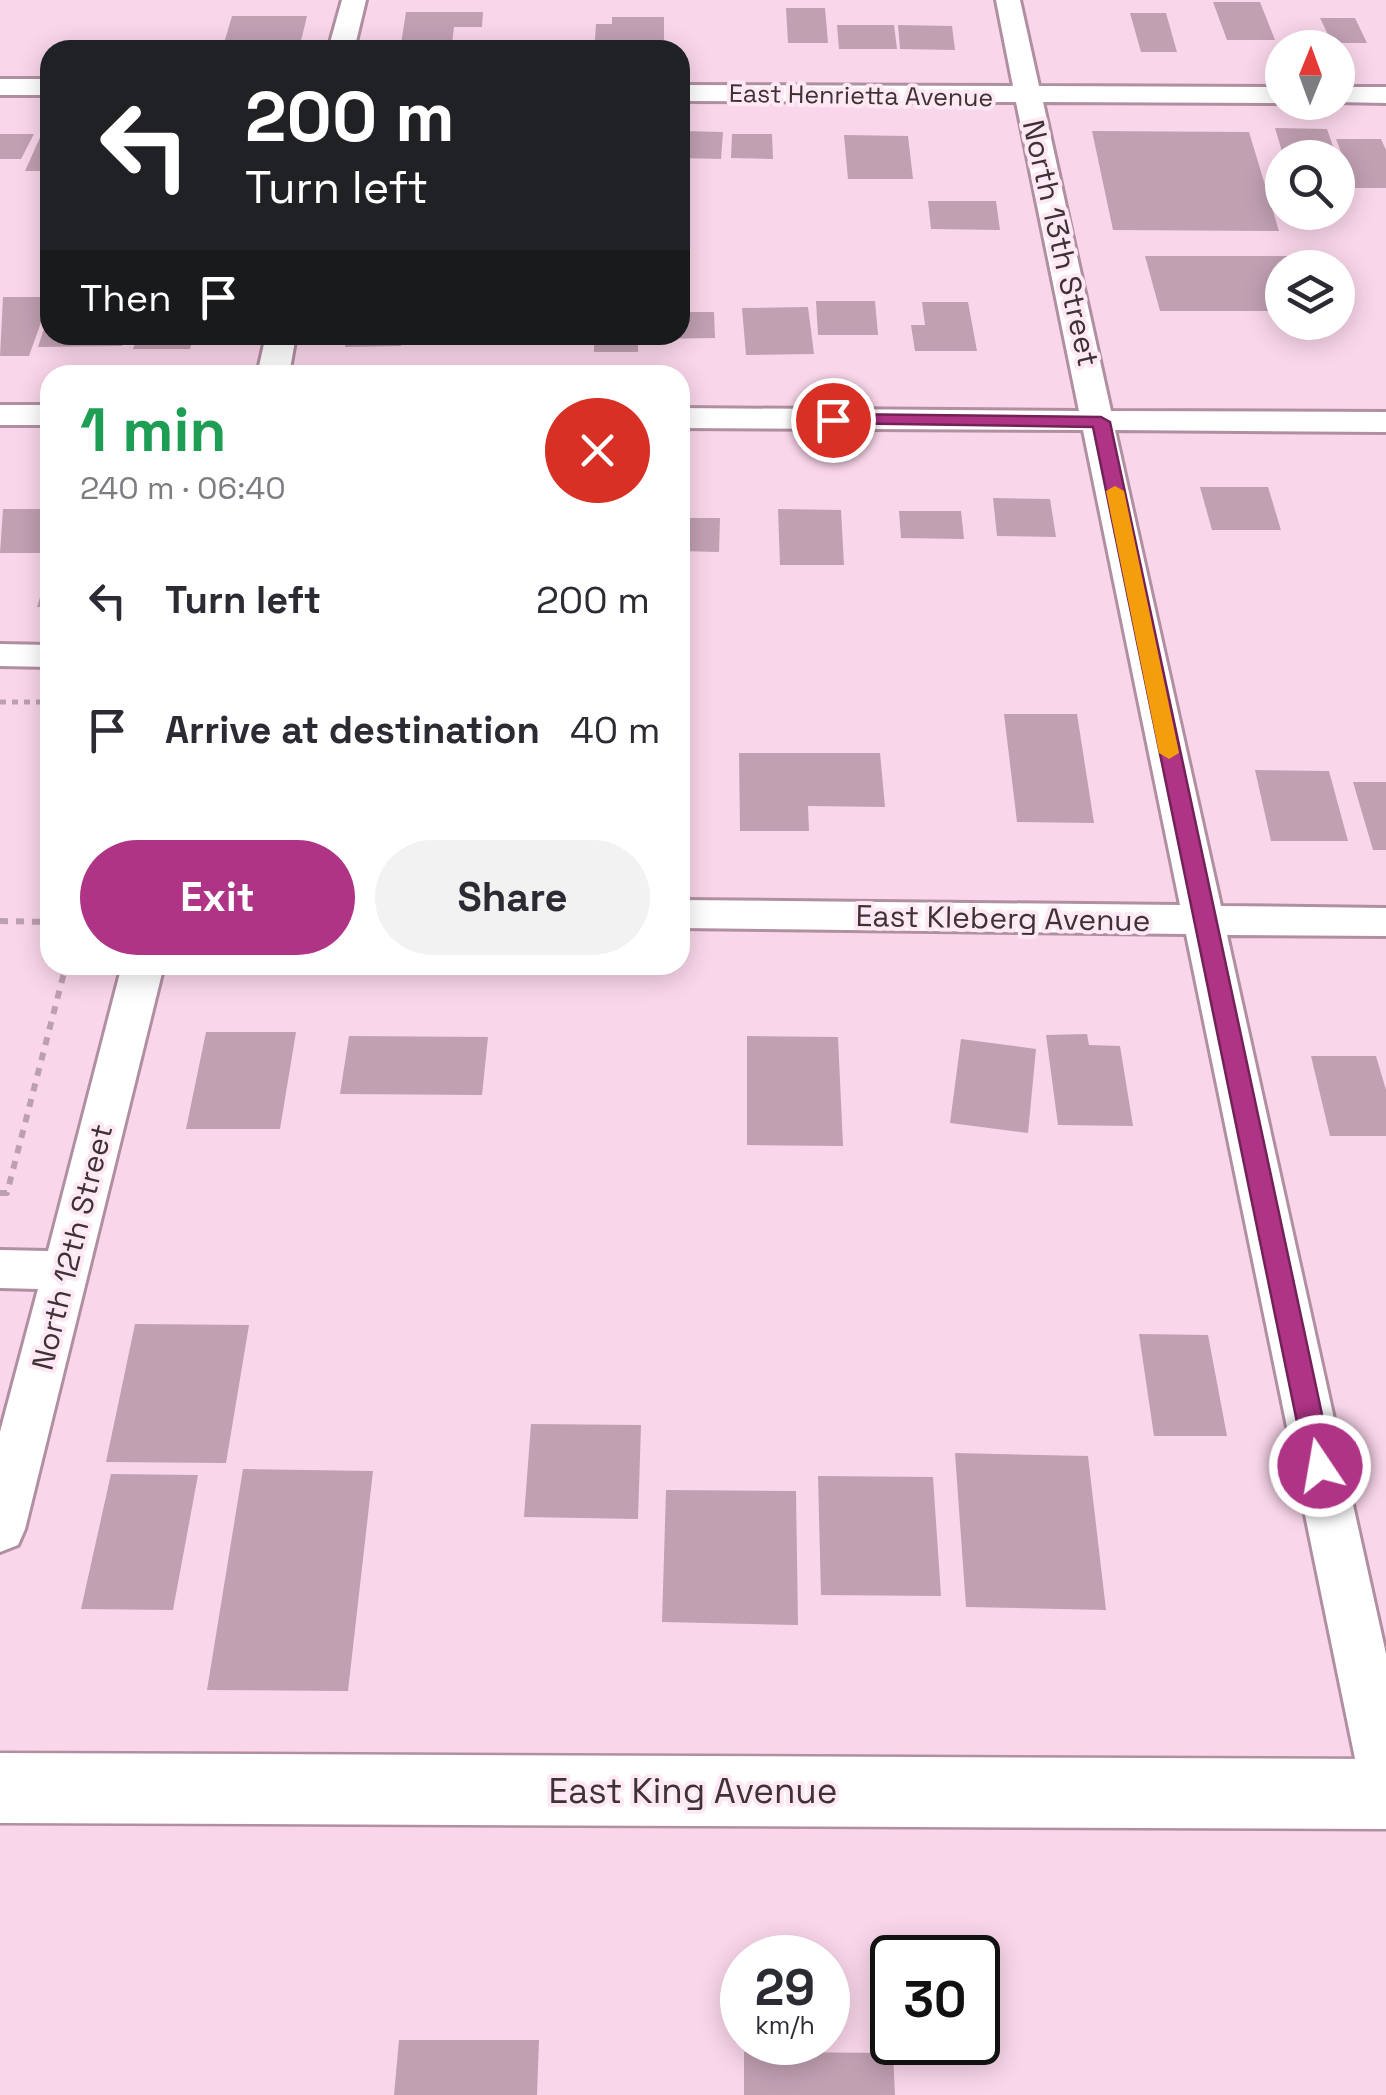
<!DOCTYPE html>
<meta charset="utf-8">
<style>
:root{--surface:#fff;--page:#f2f2f3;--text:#2b2b33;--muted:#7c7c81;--accent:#af3486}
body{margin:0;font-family:"Space Grotesk",sans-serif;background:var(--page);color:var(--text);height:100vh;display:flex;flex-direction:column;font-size:38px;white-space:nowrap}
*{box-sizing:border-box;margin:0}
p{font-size:32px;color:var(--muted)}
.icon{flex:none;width:55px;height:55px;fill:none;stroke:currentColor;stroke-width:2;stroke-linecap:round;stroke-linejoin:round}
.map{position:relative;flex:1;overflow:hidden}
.details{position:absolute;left:40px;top:365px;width:650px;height:610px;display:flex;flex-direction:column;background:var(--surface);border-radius:30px;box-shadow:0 5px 25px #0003}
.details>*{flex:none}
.guide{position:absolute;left:40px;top:40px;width:650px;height:305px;border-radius:30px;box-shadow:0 5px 25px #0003;background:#202124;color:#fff;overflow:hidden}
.needle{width:65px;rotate:1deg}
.controls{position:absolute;left:1265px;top:30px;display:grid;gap:20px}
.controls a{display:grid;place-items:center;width:90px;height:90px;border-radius:50%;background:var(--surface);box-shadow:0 5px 25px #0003;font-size:50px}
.speed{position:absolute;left:720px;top:1935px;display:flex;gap:20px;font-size:50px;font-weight:700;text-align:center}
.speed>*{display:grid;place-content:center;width:130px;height:130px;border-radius:50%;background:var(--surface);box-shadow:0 5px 25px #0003;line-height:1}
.speed small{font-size:25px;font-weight:400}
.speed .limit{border:5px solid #111;border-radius:15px;background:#fff;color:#111}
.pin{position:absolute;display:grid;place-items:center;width:85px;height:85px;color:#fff;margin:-42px;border:5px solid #fff;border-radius:50%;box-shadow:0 2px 10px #0007}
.me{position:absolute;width:110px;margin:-55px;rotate:348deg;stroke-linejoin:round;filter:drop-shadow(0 0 8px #0008)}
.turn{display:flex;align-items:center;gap:35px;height:210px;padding:0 40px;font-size:45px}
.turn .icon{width:130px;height:130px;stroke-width:2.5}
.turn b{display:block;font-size:70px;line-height:85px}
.then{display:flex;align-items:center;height:95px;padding:0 40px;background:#0003;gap:20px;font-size:38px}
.round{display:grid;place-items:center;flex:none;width:105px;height:105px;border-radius:52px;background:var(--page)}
.overview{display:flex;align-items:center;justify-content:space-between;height:170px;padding:0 40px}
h1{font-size:60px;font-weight:700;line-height:75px;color:#1e9e55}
.action{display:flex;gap:20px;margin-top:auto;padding:20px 40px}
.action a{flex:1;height:115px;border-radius:60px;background:var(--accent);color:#fff;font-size:40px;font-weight:700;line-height:115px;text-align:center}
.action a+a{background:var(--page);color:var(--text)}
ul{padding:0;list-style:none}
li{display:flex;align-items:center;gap:30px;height:130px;padding:0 40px}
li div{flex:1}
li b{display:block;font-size:38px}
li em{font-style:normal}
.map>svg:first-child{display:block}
.building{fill:#c1a0b2}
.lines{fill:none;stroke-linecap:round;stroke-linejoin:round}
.minor-casing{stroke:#b08fa1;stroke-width:6}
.secondary-casing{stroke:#b08fa1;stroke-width:5}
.path-far1{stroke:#bda0b0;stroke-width:5;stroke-dasharray:6 6;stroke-linecap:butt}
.path{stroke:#bda0b0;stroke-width:6;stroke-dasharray:8 8;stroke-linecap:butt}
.minor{fill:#fff;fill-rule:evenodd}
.secondary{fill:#fff;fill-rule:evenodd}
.route{fill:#af3486;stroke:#722257;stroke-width:2.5}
.slow{fill:#f59e0b}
.labels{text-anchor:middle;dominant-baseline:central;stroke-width:8;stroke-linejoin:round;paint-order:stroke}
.far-street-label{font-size:25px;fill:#3e3138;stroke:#fee8f4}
.street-label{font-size:30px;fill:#3e3138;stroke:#fee8f4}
.near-street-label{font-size:35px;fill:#3e3138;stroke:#fee8f4}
</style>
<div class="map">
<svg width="1386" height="2095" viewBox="0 0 1386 2095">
<rect width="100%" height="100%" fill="#fad6ea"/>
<path class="building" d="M1213,2H1260L1275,40H1227Z
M786,8H825L828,43H788Z
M406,12H483L482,27H454L452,44H401Z
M1130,13H1166L1177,52H1141Z
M232,16H307L299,49L222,50Z
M612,17H664V49H612L613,40H595L596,24H612Z
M1320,18H1355L1367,43H1332Z
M837,25H894L897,49H839Z
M898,25L952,26L955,50L900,49Z
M1275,128L1327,129L1337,158H1284Z
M682,131L723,132L721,159L680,158Z
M1092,131L1249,132L1279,231L1113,230Z
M42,133H50V171H25Z
M0,134H34L21,159H0Z
M732,134H772L773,159L731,158Z
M844,135L908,136L913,179H848Z
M1336,139H1381L1386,150V188H1355Z
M928,201H996L1000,230L931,229Z
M1145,256H1287L1291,268H1282V311H1160Z
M3,297H50L29,356H0Z
M816,301H875L878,335H818Z
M922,302H968L977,351H915L911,325H925Z
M808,307L814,354L746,355L742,308Z
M680,312H714L715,338L650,339V335H680Z
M49,313L50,335H125L122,346L38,347Z
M138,335H194L190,349H133Z
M347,335H402L401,346L345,347Z
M451,335H507L506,340H451Z
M594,335H638V352H594Z
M1200,487H1268L1281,530H1212Z
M993,498L1050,499L1056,537L997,536Z
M3,509H50V553H0Z
M778,509L841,510L844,565H780Z
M899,511H961L964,539L901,538Z
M680,518H720L719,552L680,551Z
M49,568L50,607H37Z
M1004,714H1077L1094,823L1017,822Z
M739,753H880L885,807L808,806L809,831H740Z
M1255,770L1329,771L1348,841H1271Z
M1353,782H1386V850H1373Z
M206,1032H296L280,1129H186Z
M1087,1034L1089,1045L1120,1046L1133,1126L1058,1125L1046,1035Z
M349,1036L488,1037L482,1095L340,1094Z
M747,1036L838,1037L843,1146L747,1145Z
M961,1039L1036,1049L1028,1133L950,1123Z
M1311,1056H1376L1386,1090V1136H1330Z
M135,1324L249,1325L226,1463L106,1462Z
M1139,1334L1208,1335L1227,1436H1154Z
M531,1424L641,1425L638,1519L524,1517Z
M955,1453L1088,1456L1106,1610L966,1607Z
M243,1469L373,1471L348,1691L207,1690Z
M111,1474L198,1475L173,1610L81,1609Z
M818,1476L933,1477L941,1596L821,1595Z
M666,1490L796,1491L798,1625L662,1622Z
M399,2040H539L537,2095H394Z
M744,2052L893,2053L895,2095H744Z"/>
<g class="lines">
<g class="minor-casing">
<path id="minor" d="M342,0H366L354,50H328Z
M996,0H1020L1039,86L1282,87V103L1043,102L1111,411L1386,412V432L1115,430L1221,906L1386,908V936L1227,935L1386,1654V1805L1367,1797L1359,1778L1186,934L680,928V900L1180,905L1083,430L680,428V408L1079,411L1016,102L680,101V85L1013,86Z
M0,79H50V95H0Z
M1338,87H1386V103L1336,102Z
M266,335H296L289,375H257Z
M0,405H50V425H0Z
M0,644L50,645V667L0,666Z
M122,965H164L25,1529L18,1545L0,1552V1432L38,1289L0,1288V1250L48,1251Z"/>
</g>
<g class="secondary-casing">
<path id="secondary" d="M0,1753L1386,1759V1829L0,1823Z"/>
</g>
<path class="path-far1" d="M0,702H50"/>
<path class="path" d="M0,921L50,922
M0,1193H7L66,965"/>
<use href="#minor" class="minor"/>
<use href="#secondary" class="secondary"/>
</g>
<path class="route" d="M833,414L1101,417L1110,422L1333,1466L1329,1475L1320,1478L1310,1475L1306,1466L1093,427L827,423L824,420Z"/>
<path class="slow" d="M1115,486L1124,491L1179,753L1169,759L1159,753L1106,491Z"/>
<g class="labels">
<g class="far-street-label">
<text transform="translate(861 95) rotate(1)">East Henrietta Avenue</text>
</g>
<g class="street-label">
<text transform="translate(1061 243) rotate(77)">North 13th Street</text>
<text transform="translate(1003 918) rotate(1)">East Kleberg Avenue</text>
<text transform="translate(72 1247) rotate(-76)">North 12th Street</text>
</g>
<g class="near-street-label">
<text x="693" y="1791">East King Avenue</text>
</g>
</g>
</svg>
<div class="controls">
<a><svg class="needle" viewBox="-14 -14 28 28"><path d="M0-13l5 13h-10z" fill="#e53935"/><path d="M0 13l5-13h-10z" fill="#7c7c81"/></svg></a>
<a><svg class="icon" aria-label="search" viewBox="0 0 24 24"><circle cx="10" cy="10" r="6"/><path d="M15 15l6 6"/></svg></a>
<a><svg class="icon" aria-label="layers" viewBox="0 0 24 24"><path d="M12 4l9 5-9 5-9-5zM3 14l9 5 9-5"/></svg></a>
</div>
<div class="speed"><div>29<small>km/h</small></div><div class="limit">30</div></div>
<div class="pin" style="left:833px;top:420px;background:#d93025"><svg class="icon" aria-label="arrive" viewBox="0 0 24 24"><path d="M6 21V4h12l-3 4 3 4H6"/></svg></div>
<svg class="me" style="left:1320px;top:1466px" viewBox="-20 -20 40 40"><circle r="17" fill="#af3486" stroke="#fff" stroke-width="3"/><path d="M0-11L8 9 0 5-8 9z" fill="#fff"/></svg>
<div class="guide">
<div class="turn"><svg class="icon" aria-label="left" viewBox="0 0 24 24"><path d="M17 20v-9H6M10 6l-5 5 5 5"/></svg><div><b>200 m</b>Turn left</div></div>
<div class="then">Then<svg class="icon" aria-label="arrive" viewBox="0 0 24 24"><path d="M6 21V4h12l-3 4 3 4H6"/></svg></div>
</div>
<section class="details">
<div class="overview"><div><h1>1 min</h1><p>240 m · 06:40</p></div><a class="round" style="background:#d93025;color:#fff"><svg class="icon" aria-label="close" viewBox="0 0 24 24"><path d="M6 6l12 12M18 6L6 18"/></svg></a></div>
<ul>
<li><svg class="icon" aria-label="left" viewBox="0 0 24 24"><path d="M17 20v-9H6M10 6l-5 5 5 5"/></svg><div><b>Turn left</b></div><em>200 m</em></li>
<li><svg class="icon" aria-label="arrive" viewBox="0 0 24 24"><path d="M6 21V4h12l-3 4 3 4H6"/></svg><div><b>Arrive at destination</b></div><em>40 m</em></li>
</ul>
<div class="action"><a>Exit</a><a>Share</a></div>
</section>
</div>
